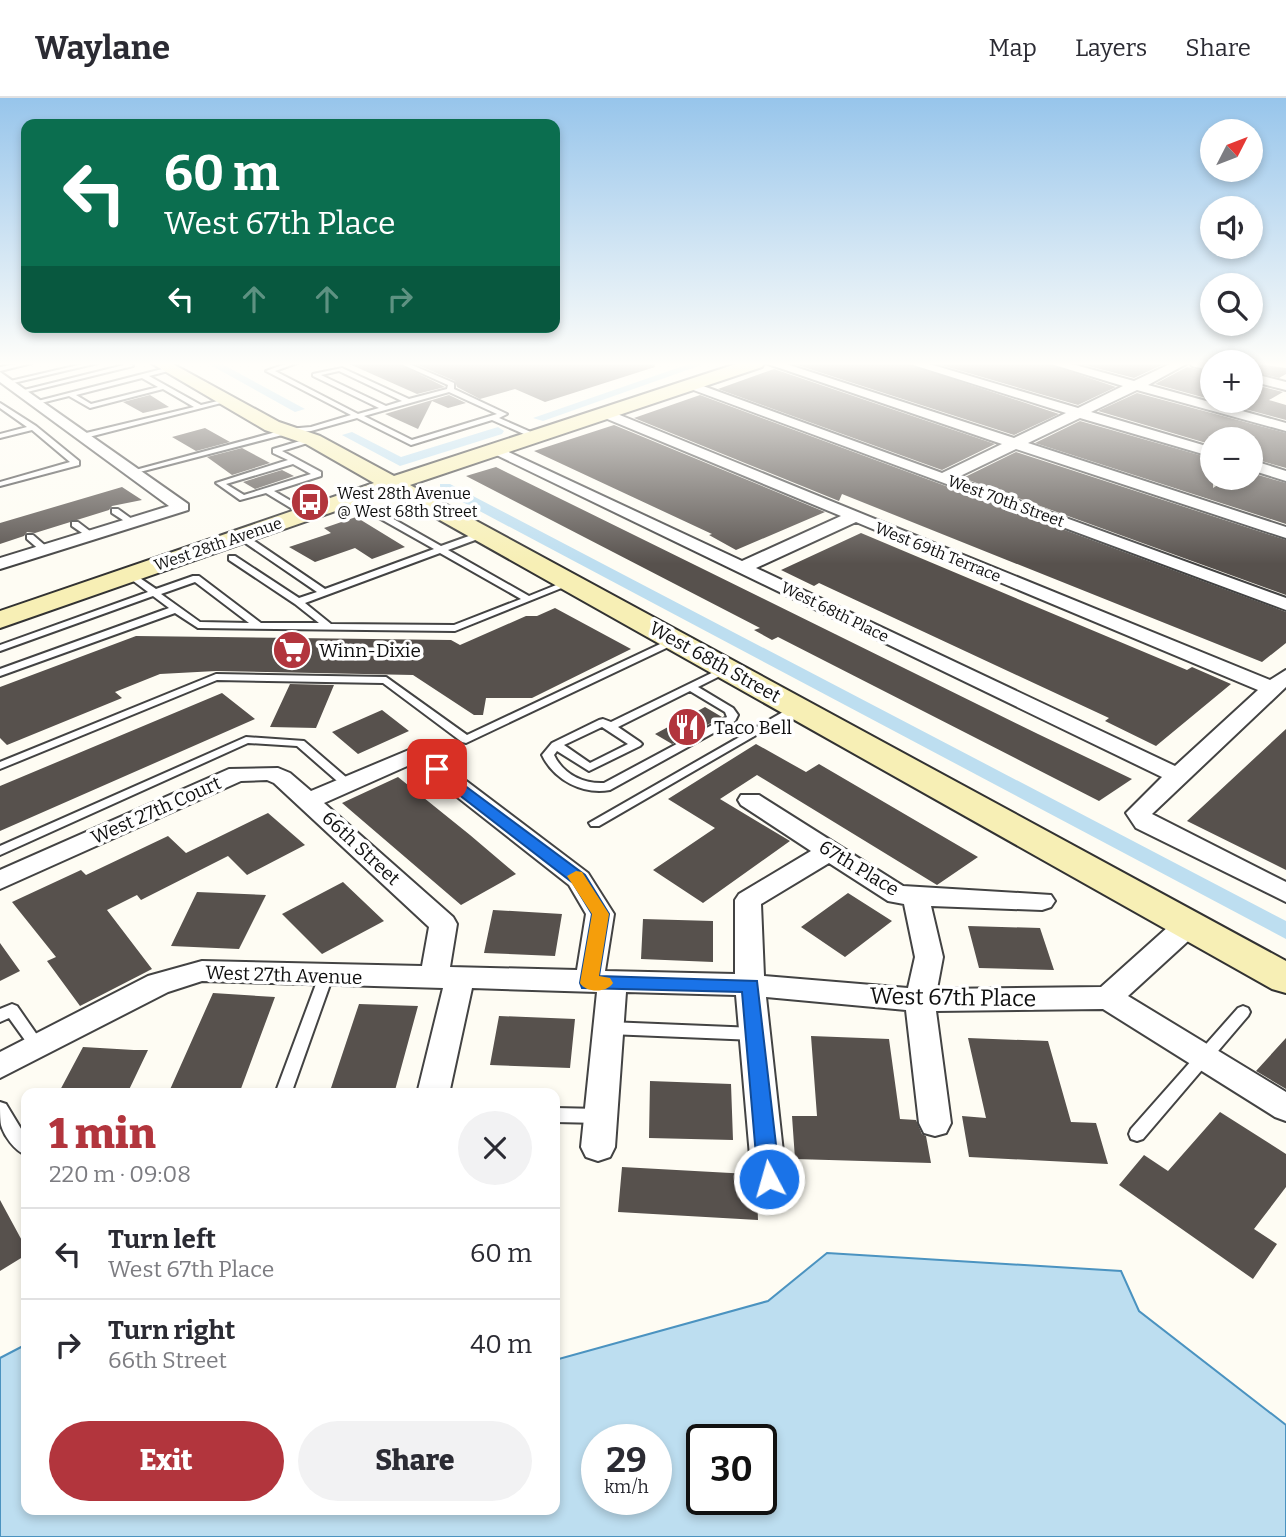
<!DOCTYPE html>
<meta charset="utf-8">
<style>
:root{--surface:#fff;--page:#f2f2f3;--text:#2b2b33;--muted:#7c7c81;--line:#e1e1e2;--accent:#b2353d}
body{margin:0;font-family:Bitter,serif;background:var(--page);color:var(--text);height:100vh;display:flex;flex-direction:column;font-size:26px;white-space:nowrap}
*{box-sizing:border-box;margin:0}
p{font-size:23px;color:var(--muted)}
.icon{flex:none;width:38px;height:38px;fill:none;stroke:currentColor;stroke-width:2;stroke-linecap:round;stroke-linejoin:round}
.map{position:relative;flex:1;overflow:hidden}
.drawer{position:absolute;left:21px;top:990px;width:539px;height:427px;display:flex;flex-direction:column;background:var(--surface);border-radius:14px;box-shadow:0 4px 10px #0003}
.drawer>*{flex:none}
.hud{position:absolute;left:21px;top:21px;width:539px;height:214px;border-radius:14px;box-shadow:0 4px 10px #0003;background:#0b6e4f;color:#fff;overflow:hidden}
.needle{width:46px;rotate:48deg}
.tools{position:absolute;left:1200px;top:21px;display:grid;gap:14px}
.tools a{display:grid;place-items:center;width:63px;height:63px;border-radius:50%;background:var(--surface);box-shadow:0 4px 10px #0003;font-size:35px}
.speed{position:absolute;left:581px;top:1326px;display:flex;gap:14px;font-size:35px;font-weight:700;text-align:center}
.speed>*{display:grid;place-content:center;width:91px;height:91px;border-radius:50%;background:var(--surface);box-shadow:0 4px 10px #0003;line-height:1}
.speed small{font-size:18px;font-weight:400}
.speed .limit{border:4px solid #111;border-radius:10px;background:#fff;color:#111}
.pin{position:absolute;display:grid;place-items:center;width:60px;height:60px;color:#fff;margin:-30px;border-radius:14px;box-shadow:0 4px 10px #0006}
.me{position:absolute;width:77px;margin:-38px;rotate:354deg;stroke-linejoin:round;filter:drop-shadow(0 0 5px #0008)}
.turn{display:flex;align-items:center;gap:24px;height:147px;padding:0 28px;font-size:32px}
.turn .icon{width:91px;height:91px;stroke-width:2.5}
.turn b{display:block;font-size:49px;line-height:60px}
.lanes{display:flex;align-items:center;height:66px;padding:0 28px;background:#0003;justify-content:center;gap:35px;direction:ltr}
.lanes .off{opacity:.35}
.round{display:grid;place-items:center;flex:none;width:74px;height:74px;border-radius:37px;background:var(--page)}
.overview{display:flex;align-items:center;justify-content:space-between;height:119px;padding:0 28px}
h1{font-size:42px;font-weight:800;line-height:52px;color:var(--accent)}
.primary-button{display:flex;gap:14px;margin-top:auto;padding:14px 28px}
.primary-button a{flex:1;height:80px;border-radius:42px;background:var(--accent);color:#fff;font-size:28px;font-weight:800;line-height:80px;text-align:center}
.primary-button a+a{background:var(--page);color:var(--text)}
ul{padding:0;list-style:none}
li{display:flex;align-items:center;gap:21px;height:91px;padding:0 28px;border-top:2px solid var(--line)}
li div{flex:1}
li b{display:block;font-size:26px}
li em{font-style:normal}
header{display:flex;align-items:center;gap:42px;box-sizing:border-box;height:98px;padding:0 35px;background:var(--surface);border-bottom:2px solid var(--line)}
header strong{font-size:33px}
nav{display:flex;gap:38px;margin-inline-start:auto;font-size:24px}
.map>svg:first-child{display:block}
.water{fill:#bddef0;stroke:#4b93c0;stroke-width:2;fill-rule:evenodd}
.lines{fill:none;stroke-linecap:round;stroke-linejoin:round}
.canal{fill:#bddef0;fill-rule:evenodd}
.building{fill:#57514d}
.service-casing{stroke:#434343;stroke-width:4}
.minor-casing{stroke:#434343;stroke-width:4}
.secondary-casing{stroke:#323232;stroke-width:4}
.service{fill:#fff;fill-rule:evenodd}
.minor{fill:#fff;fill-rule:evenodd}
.secondary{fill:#f7efb5;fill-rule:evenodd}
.route{fill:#1a73e8;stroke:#114b97;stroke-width:2}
.slow{fill:#f59e0b}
.labels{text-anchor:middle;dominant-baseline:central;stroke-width:7;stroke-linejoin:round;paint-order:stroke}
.far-poi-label{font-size:16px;fill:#101010;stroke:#fff;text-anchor:start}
.far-street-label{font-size:16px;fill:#101010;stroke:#fff}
.poi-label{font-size:19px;fill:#101010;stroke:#fff;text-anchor:start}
.street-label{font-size:19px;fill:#101010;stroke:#fff}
.near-street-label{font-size:23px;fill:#101010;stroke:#fff}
</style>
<header>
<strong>Waylane</strong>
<nav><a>Map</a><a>Layers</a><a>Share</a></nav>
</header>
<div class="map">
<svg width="1286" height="1439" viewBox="0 0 1286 1439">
<rect width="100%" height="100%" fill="#fefcf3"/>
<path class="water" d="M827,1155L1121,1173L1139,1213L1286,1327V1439H0V1260L25,1247L26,1412H555V1262L768,1203ZM656,1342V1402H597V1342ZM761,1342V1402H702V1342Z"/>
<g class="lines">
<path class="canal" d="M207,265H220L305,311L295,314Z
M692,265H707L543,323L533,320Z
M498,329L504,333L502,336L400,368L342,337L352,334L401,359Z
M440,386H450L1286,823V841L440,392Z"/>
</g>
<path class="building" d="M347,265H397L445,289L417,296Z
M413,265H654L655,269L545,304L515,291L480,301L457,289L455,283Z
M791,265H904L1059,316L1014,337Z
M934,265H1045L1116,289L1078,307Z
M1077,265H1166L1134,280Z
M1251,265L1286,270V276L1279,280L1251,273Z
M1187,269L1213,275V302L1155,286Z
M774,271L995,346L942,372L718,291Z
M1251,286L1283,294L1269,302L1286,307V322L1215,303H1251Z
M1137,295L1286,335V370L1251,360V341H1213V347L1098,313Z
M150,297L169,309L143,315L123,304Z
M449,297L466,305L448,310L432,303L418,331L385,316Z
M700,297L1286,514V545L1262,564L842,396L839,403L634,320Z
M1080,323L1213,361V390L1229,380H1251V375L1286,385V426L1035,345Z
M614,327L825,414L736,452L709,437L712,436L534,353Z
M205,330L230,344L196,353L172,339Z
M242,350L270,365L232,377L207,359Z
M1016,354L1286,442V497L963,380Z
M496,369L1038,636L1132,681L1099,703L778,539L772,542L754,532L760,530L466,378Z
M282,372L294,378L255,391L243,384Z
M122,389L142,402L112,408L109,412L35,435L27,434L24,438L0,446V425Z
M356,419L405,449L372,461L355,450L315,464L289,449L331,435L324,430Z
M861,435L1187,572L1192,569L1231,586L1156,648L1105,623L1109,620L819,485L814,488L781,472Z
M555,510L631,551L532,600H486L483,617H474L413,577L216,573L160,576L115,594L122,600L7,647L0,640V589L136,538L451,542L460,547L526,518H537Z
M290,586L334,587L316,630L270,629Z
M222,595L255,621L0,733V688Z
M705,609L722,619L672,646L655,636Z
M382,612L409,633L358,656L332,634Z
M1286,631V772L1187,723Z
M756,646L806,674L819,666L978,759L937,787L757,677L720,701L790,743L703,805L653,772L715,730L668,701Z
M398,679L470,737L516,776L461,807L342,705Z
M268,715L305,747L247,777L228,758L141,802L137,797L107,812L152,871L80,908L47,863L56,859L12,804L81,772L86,777L168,738L186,755Z
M343,784L384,823L322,856L282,816Z
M197,794L266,797L239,851L171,848Z
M848,795L892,823L845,859L801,829Z
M493,812L562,816L555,858L484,855Z
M643,821L713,823V864L641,861Z
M968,828L1040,830L1054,872L979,870Z
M0,845L20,873L0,883Z
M213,895L275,899L239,996H168Z
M359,906L418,908L394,996H329Z
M499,918L575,921L570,970L490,967Z
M811,938L889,941L900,1021L916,1022L922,1036L926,1038L931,1065L795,1061L792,1018H817Z
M968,940L1048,943L1071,1024L1096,1025L1108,1066L969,1059L962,1018L986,1020Z
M1286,940V991L1256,973Z
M83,949L134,952H148L127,996H58Z
M650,983L731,986L733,1042L649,1040Z
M1220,1014L1286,1056V1089L1254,1131L1277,1146L1253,1181L1119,1087L1144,1057L1168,1073Z
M622,1069L749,1076L757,1094L758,1122L618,1114Z
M0,1102L26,1150V1157L0,1173Z"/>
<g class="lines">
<g class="service-casing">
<path id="service" d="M21,265H32L0,273V269Z
M87,265H98L9,286L6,284Z
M122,265H129L133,268L23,295L20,293L124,267Z
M288,265H297L275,273L358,316L379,310L313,278V276L342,270L409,301L447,291L448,287L399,265H407L454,285V291L507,316L499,320L540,338L533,340L492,322L411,347L357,320L311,333L290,335L132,376L128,374L287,331L311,329L351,317L266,273ZM339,273L402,303L386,308L321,277ZM449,294L497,316L412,342L364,318Z
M170,269L172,270V272L149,278L201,307L226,301L229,303L85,340L81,338L82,336L194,309L163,291L90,310L69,298L37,306L34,304ZM142,280L158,289L91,306L76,297Z
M0,305L36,328L79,363V367L0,388V384L70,364L32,332L0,340V336L27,329L0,310Z
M310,340L317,342L282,353L321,374V378L274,393L310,414V418H304L266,395L240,402L216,385L288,362L273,355V351ZM293,366L311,376L244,397L226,386Z
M347,398H353L441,448L480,434H486V438L448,452L529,498L566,483H572L574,485L455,533L198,530L175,515L0,578V571L169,510L153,498L0,553V547L148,494L128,479L126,477L131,474L156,491L193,478H199L261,525H319L295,506L229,462V458H235L299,500L317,494L238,440V436H244L325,491L434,451L347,402ZM440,455L521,501L454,527L331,526L305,505ZM195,484L249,525L200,524L161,496Z
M112,411H118L136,424L129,426L112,415Z
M72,424H78L95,437L88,439L72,428Z
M27,437H33L48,450V454H42L27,441Z
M675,539L680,542L679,544L466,645L462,644L383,585L217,582L0,671V664L216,576L386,579L467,637Z
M726,568L731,571L730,573L698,589L733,610L738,617L735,623L610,692C583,697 554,682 542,657L552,645L599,622L603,621L611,624ZM690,593L725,614L727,619L604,685C583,686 563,676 554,657L557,653L589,673L640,648L642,646L640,644L618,629ZM602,629L628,646L590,665L564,647Z
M797,606L802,609L801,611L599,728H591L589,725Z
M246,639L304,643L354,686L348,690L344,689L297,648L248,645L0,757V748Z
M326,873L331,874L333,878L291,996H275L319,878L321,874Z
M12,906L17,908L42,944L45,948L42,952L37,954L32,952L9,920L0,924V911Z
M1243,908L1248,910L1250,914L1248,918L1143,1041L1137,1043L1131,1041L1129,1036L1131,1031L1238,910Z
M609,924L755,930L760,932L763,936L760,940L755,942L609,936L604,934L602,930L604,926Z
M0,1004L6,1006L26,1039V1057C15,1053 4,1038 1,1027C0,1021 0,1011 0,1004Z
M555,1010L600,1011L606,1013L608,1018L606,1023L600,1025L555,1024Z"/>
</g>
<g class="minor-casing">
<path id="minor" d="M765,265H783L1014,340L1066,315L907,265H926L1078,310L1123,288L1048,265H1068L1134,283L1172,265H1188L1148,287L1286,325V333L1137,292L1091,314L1213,350V359L1080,320L1028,345L1286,429V440L1016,351L956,380L1286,500V512L680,287L692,284L942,375L1002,346Z
M1190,265H1213V273L1192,268Z
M0,274L188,406V412L0,471V460L169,408L0,284Z
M1251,275L1286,284V292L1251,283Z
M605,311L1270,582L1286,572V589L1152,716L1286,784V804L1136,730L1126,715L1162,679L486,352L493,348L498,349L742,463L841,418L600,318L598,315ZM856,424L1258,592L1175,668L756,470Z
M1251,362L1286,373V383L1251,372Z
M416,649L424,651L588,775L614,816L605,873L735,876V802L739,796L811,753L741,707L738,702L741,697H759L903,788L1051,797L1055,803L1051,809L1042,812L931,808L943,859L937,891L1101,889L1178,820L1188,817L1198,820L1202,827L1198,834L1128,898L1286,994V1023L1275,1019L1103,911L936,913L951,1025L946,1035L935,1038L924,1035L919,1025L906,912L766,899L786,1081L781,1091L769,1096L757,1091L752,1081L736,897L626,894L615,1049L610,1059L598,1063L586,1059L581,1049L597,894L472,890L449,996H417L443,890L202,883L168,894L0,980V954L148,878L202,863L422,868L429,829L274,685L267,682L241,683L0,791V772L229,671L278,670L290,675L311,693ZM414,665L569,787L586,816L577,872L450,869L457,826L453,819L324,705ZM829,765L888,803L904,806L915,859L908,890L764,878L761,806Z"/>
</g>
<g class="secondary-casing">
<path id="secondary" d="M151,265H171L279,324L320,338L394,378L739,265H764L762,269L410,387L1286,863V895L1272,891L390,394L0,530V513L374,385L306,346L265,332Z"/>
</g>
<use href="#service" class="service"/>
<use href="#minor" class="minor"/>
<use href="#secondary" class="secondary"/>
</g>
<linearGradient id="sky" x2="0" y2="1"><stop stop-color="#97c5eb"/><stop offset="0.57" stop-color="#fffefa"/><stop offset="1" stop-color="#fffefa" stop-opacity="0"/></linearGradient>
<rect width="1286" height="466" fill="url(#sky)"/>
<path class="route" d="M437,667L585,777L609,816L599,878L757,883L780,1081L777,1088L769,1091L761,1088L758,1081L742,894L582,890L580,885L592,816L573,785L431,675L429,671Z"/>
<path class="slow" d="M576,773L582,774L609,816L599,878L610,880L613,885C607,895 586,895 580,885L592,816L567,778Z"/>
<defs>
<g id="bus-disc" transform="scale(2.0125)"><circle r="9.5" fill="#b2353d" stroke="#fff"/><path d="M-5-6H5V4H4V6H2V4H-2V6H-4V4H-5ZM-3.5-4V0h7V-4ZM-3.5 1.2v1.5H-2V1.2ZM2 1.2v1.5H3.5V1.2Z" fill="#fff"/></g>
<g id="supermarket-disc" transform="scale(2.0125)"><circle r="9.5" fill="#b2353d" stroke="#fff"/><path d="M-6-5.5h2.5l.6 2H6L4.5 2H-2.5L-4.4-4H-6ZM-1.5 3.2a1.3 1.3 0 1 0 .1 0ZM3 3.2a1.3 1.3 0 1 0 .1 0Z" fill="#fff"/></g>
<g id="restaurant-disc" transform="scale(2.0125)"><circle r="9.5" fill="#b2353d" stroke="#fff"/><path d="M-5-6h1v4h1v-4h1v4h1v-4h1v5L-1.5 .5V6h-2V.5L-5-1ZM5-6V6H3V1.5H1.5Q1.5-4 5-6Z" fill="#fff"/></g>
</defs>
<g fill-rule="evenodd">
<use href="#bus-disc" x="310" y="404"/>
<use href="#supermarket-disc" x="292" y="552"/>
<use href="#restaurant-disc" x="687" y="629"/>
</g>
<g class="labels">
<g class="far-poi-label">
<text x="337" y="395">West 28th Avenue<tspan x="337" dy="18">@ West 68th Street</tspan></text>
</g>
<g class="far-street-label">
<text transform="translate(1006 403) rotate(20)">West 70th Street</text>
<text transform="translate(218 446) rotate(-19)">West 28th Avenue</text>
<text transform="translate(938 454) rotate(22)">West 69th Terrace</text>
<text transform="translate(835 514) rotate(26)">West 68th Place</text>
</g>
<g class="poi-label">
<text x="319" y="552">Winn-Dixie</text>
<text x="714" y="629">Taco Bell</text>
</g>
<g class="street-label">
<text transform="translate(715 564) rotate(29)">West 68th Street</text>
<text transform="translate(156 712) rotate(-24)">West 27th Court</text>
<text transform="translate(361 750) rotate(43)">66th Street</text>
<text transform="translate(859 770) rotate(31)">67th Place</text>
<text transform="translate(284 877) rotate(2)">West 27th Avenue</text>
</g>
<g class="near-street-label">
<text transform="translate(953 899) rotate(1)">West 67th Place</text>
</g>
</g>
</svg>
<div class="tools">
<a><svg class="needle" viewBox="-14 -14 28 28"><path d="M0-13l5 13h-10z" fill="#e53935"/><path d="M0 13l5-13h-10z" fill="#7c7c81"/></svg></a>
<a><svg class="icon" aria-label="sound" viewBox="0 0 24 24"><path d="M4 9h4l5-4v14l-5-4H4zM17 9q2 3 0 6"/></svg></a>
<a><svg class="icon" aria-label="search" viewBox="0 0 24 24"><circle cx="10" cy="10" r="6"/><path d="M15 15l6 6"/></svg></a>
<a>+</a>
<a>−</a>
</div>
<div class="speed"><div>29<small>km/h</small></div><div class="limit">30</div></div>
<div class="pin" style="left:437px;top:671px;background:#d93025"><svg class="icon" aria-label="arrive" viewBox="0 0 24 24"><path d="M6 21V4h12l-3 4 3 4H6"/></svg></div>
<svg class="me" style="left:769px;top:1081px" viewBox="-20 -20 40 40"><circle r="17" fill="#1a73e8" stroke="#fff" stroke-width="3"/><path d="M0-11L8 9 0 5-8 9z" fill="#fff"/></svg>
<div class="hud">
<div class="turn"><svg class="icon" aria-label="left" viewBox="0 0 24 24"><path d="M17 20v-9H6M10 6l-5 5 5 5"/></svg><div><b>60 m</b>West 67th Place</div></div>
<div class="lanes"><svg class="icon" aria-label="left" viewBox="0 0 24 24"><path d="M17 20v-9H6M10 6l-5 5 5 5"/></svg><svg class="icon off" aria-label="ahead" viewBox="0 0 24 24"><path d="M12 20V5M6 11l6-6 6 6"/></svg><svg class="icon off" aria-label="ahead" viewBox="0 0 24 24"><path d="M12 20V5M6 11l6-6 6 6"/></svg><svg class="icon off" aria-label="right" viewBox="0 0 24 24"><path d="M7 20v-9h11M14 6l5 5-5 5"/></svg></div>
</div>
<section class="drawer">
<div class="overview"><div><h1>1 min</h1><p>220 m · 09:08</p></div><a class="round"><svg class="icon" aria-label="close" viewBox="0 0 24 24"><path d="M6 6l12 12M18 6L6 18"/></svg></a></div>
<ul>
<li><svg class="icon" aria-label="left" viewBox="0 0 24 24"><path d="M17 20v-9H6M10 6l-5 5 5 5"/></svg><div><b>Turn left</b><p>West 67th Place</p></div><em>60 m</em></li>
<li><svg class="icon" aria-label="right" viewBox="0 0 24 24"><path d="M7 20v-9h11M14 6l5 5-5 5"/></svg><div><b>Turn right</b><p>66th Street</p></div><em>40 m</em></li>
</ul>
<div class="primary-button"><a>Exit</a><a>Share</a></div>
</section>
</div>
